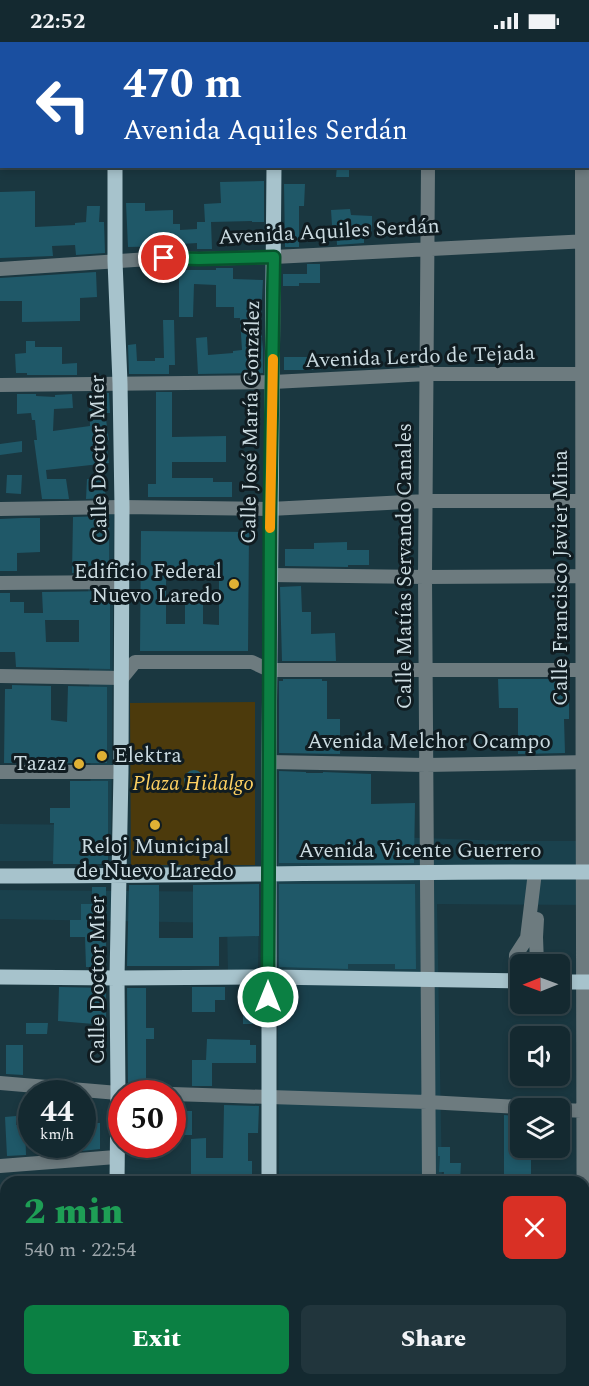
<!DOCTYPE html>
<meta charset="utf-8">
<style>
:root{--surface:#142930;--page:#21353c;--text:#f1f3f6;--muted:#9da6ab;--line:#33454c;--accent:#0b8043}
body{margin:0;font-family:Spectral,serif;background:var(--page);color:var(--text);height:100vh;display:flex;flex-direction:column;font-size:22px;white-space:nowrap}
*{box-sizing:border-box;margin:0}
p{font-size:20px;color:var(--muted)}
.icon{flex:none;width:33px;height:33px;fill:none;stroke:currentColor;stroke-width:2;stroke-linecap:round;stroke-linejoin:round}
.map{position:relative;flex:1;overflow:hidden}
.side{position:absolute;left:0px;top:1134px;width:590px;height:210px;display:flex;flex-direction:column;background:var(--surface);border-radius:18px 18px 0 0;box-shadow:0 3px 9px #0003,0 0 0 2px var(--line)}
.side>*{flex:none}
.hud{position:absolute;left:0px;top:0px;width:590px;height:126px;box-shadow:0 3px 9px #0003,0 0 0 2px var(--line);background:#1a4fa0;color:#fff;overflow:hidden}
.needle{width:39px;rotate:269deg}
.tools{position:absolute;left:510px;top:912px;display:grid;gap:12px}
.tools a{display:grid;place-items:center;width:60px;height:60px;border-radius:9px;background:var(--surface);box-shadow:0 3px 9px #0003,0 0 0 2px var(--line);font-size:30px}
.speed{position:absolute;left:18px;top:1038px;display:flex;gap:12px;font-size:30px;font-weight:700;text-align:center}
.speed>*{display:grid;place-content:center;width:78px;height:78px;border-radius:50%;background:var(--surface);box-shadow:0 3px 9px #0003,0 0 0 2px var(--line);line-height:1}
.speed small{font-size:15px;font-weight:400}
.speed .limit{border:9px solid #d22;background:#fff;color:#111}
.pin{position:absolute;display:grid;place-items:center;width:51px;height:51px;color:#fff;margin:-26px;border:3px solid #fff;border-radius:50%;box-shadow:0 2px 6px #0007}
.me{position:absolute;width:66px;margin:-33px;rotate:0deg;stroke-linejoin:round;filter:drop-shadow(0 0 4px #0008)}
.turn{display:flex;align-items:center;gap:21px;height:126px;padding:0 24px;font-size:27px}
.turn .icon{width:78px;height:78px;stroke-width:2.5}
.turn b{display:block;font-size:42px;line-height:51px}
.round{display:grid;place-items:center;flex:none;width:63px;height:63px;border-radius:9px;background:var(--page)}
.summary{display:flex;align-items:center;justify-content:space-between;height:102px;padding:0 24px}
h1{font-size:36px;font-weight:800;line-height:45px;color:#1e9e55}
.action{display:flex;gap:12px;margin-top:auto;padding:12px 24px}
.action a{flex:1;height:69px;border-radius:9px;background:var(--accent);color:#fff;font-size:24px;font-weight:800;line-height:69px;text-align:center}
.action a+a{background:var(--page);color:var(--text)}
.status{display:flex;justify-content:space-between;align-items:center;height:42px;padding:0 30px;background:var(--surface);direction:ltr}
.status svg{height:16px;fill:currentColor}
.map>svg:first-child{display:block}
.built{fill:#1a414d}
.green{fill:#4c3a0c}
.building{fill:#1f5868;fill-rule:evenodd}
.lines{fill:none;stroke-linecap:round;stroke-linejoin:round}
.minor{stroke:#6d7b7f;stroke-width:14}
.major{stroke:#a7c3cc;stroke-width:15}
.route-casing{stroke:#07532c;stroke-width:15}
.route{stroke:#0b8043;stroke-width:10}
.slow{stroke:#f59e0b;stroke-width:10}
.poi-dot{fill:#dfb034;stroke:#101c21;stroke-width:2}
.labels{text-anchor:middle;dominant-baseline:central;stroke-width:6;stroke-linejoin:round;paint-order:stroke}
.street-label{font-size:21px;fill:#cbdbe1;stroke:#101c21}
.poi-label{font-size:21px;fill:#cbdbe1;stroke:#101c21;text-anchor:end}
.park-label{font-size:21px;font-style:italic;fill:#fdd062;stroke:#101c21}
</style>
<div class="status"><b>22:52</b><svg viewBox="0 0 49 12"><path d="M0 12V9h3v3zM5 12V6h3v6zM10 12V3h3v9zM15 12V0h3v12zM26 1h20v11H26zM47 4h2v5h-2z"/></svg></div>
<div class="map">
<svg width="589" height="1344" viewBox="0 0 589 1344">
<rect width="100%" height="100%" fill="#1a3740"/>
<path class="built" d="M114,467L111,819H0V782L91,783L87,469Z
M279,791L507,799H589V863L437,862L442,1140H279L277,837Z
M0,848L259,850L258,933L228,931L227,881L0,877Z"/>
<path class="green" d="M255,660V823H131L130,661Z"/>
<path class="building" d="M337,124H349V135H336Z
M264,139V180H252V179L211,180L212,207H197V201L181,202V207H170V204L128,205L126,161H145V169L173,168V182H180V188L197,187V180H205L204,162L221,161L220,140Z
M284,142H305L304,164H299V205H285Z
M35,149V185L75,183V181L86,180L87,164H100L99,180H104L105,211L76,213L75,203L52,204L53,214L0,216V150Z
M350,167L351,173L372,174V193H364V201L337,203L336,183H332L331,168Z
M307,222H320V241H299V244H283V232H307Z
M216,226H233V237L263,238L261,277H260L263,307V331L198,332L196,296L207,295L208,313L233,311V309L242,308L240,276H234V265H216V243L194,242L193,275H179V228H216Z
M96,230L97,255L80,256V279L22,280V259H0V236Z
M163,278H174L175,323H169V332H129L128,303L136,302L137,319H155V316H164Z
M26,299H35V305H62V322L77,321V333H27V331H16L15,312L26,311Z
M284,315H322L321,328H284Z
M156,350H172V395L226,394V420H172V436H213V440H232V455H148V442H156Z
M89,351H109L110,371H105L109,398L106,399L109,421L46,428L47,437H66L69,457H42L34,398H37L35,378H32L31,371L17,372V352H36V354L55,355V353L72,352L73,366L54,367L53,389L90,384Z
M22,399V410L0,413V402Z
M7,433H22L21,452L6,451Z
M87,437L106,438L105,456L86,457Z
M109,474V531H72L73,475Z
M22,476H40V510L17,511V529H0V477Z
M141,489L249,490L248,609H140ZM166,527H219V583L203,582V557H185V582H166Z
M347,500V508H369V523H348V525L285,524V507H314V501Z
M301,544L302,570H311V592L335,591L336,619H282L280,545Z
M110,549V627L16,625L15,610H0V551H10V560H24V571H43L42,550ZM45,578H79V600H46Z
M283,637H322V639H327V677H340V712L279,711V639H283Z
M498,637H569V677H564L565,711L518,712V666H499Z
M12,643L51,644V678L67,680L68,644L107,645V721H4L5,647H12Z
M184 738a10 10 0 1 1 20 0a10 10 0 1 1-20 0Z
M279,729L306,730V731H323V730L371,732V762L415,761L414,821H279Z
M70,739H108V822H53L54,781H50V766H70Z
M259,842V894L219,895V924H127L129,843H159V896H193V843Z
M279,842H415L416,927H395V922H348V927L279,925Z
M92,845H106V920L102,925H86L85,895H70V878H81V862H92Z
M59,945L106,946V983L58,979Z
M192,945H225V958H215V970H192Z
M247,945H259V982H243V958H247Z
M127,946H146V986H154V997H146V1043L128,1042Z
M26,981H48L47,992H26Z
M207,997L250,998V1003H256V1021H212V1044H192V1018H206Z
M6,1003H23V1033L6,1032Z
M224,1063L259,1064L258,1091H248V1119H252V1137L221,1136V1140H191V1097L206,1096V1116H223Z
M173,1069H192V1093H172Z
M504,1073L520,1074V1106H531V1135H504Z
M16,1074V1083H25L26,1113L7,1114L5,1075Z
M560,1077H569V1105H560Z
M82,1081H100V1107L82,1109Z
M438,1105H450V1121H461L460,1140H443L444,1130H439L440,1114H438Z"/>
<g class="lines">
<path class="minor" d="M429,2V0
M582,2V0
M588,74H589
M0,82H2
M428,124L425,535L429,1140
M582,124C581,531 584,937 584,1344
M0,227L164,216L199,217L274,215L589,199
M0,343L273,340L427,332H589
M0,467L122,465L270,467L426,459H589
M270,533L425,535L589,534
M0,541L122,540
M0,634L122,636L135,620H252L269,628H589
M269,720L426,723L589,720
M0,730H121
M537,877L536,895L537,922
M515,939L516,913L527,896L535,830
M0,1041L118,1051L145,1052
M172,1052L427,1060L539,1066
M560,1068L589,1069
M0,1124L116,1115
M0,1151L6,1304
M7,1338V1344
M432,1338V1344"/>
<path class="major" d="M117,2V0
M274,2V0
M115,124V219L120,341L122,465L121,730L117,936L118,1051L117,1140
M0,834C196,834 393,829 589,830
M0,935L117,936L268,935L520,939
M560,940H589
M269,1140V720L274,124
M117,1338V1344
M269,1338V1344"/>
</g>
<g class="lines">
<g class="route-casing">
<path id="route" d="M164,216L199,217L274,215L270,467L268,955"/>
</g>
<use href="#route" class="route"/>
<path class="slow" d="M270,486L273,317"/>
</g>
<g class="poi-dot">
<circle cx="234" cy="542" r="6"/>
<circle cx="102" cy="714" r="6"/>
<circle cx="79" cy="722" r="6"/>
<circle cx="155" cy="783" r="6"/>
</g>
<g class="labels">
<g class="street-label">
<text transform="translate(329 190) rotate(-3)">Avenida Aquiles Serdán</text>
<text transform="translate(420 315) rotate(-2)">Avenida Lerdo de Tejada</text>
<text transform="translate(251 380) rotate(-89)">Calle José María González</text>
<text transform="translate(99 417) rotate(-91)">Calle Doctor Mier</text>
<text transform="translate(405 524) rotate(-90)">Calle Matías Servando Canales</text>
<text transform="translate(561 536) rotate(-90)">Calle Francisco Javier Mina</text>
<text x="429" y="700">Avenida Melchor Ocampo</text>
<text x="420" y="809">Avenida Vicente Guerrero</text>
<text transform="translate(98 938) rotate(-90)">Calle Doctor Mier</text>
</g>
<g class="poi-label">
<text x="222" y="530">Edificio Federal<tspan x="222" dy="24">Nuevo Laredo</tspan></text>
<text x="114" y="714" text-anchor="start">Elektra</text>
<text x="67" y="722">Tazaz</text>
<text x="155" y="805" text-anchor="middle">Reloj Municipal<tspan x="155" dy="24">de Nuevo Laredo</tspan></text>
</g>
<g class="park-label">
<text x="193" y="742">Plaza Hidalgo</text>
</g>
</g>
</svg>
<div class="tools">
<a><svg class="needle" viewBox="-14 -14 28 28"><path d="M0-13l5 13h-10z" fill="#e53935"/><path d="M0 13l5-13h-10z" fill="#9da6ab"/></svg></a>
<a><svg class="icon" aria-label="sound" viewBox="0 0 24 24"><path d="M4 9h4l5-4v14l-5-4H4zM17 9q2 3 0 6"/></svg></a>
<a><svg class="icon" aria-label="layers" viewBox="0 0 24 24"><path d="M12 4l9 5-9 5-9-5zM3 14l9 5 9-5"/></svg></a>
</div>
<div class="speed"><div>44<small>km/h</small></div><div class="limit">50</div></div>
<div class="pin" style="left:164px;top:216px;background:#d93025"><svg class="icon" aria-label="arrive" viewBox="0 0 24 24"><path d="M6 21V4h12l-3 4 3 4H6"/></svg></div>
<svg class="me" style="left:268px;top:955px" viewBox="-20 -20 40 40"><circle r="17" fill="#0b8043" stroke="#fff" stroke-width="3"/><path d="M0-11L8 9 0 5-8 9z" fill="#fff"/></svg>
<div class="hud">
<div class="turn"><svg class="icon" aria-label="left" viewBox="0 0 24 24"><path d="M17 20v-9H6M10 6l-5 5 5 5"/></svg><div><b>470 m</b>Avenida Aquiles Serdán</div></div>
</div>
<section class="side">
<div class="summary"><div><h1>2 min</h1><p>540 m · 22:54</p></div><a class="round" style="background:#d93025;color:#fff"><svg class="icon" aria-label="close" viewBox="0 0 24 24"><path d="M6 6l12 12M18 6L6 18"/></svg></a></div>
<div class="action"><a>Exit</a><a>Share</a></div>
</section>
</div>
